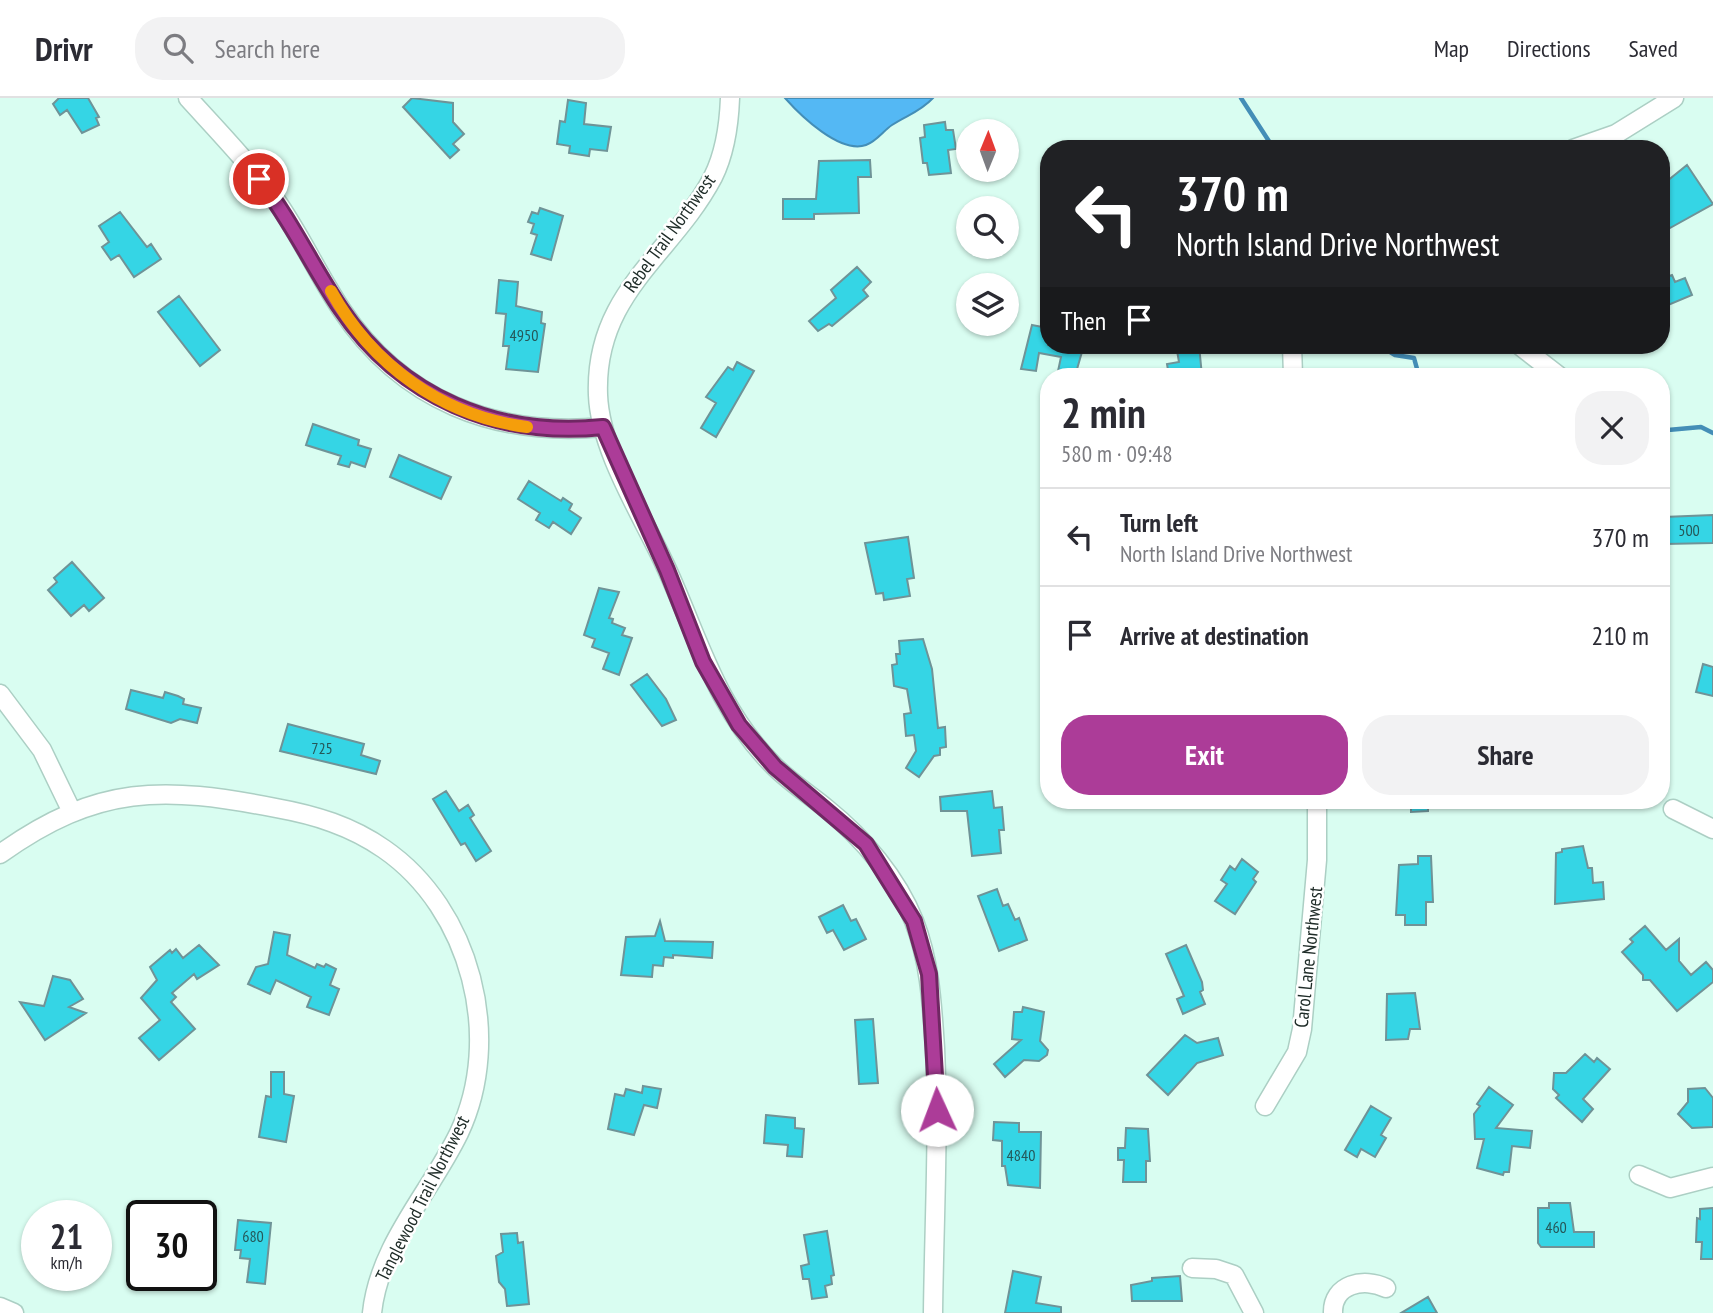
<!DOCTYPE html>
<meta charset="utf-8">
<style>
:root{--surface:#fff;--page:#f2f2f3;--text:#2b2b33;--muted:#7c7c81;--line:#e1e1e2;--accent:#ac3c98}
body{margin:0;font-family:"PT Sans Narrow",sans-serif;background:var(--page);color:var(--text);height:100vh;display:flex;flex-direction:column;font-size:26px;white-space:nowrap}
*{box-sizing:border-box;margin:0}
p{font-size:23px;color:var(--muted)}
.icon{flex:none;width:38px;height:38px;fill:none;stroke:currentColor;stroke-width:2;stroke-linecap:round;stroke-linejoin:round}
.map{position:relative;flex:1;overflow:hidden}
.side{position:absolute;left:1040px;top:270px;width:630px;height:441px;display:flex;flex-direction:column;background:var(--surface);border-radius:28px;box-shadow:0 2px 5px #0004}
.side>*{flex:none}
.banner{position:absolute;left:1040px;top:42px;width:630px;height:214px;border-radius:28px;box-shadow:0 2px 5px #0004;background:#202124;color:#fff;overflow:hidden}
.needle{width:46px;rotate:1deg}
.tools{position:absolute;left:956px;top:21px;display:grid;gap:14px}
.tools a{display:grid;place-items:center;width:63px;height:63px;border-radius:50%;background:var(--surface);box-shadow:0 2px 5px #0004;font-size:35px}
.speed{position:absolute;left:21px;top:1102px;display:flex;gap:14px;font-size:35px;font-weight:700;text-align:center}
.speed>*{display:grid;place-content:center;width:91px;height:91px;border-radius:50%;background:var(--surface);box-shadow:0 2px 5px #0004;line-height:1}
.speed small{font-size:18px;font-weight:400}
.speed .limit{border:4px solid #111;border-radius:10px;background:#fff;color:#111}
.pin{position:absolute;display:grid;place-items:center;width:60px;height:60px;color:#fff;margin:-30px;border:4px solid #fff;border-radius:50%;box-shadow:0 2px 7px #0007}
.me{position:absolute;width:77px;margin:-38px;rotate:358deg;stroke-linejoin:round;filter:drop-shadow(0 0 5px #0008)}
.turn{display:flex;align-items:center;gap:24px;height:147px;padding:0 21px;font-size:32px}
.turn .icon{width:91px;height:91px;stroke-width:2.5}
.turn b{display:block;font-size:49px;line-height:60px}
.then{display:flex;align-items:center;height:66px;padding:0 21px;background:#0003;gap:14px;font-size:26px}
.round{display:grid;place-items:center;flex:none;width:74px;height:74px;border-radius:28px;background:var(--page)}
.headline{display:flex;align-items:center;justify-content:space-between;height:119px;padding:0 21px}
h1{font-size:42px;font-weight:700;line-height:52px}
.action{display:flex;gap:14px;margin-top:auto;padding:14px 21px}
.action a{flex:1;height:80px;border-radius:28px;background:var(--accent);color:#fff;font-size:28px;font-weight:700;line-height:80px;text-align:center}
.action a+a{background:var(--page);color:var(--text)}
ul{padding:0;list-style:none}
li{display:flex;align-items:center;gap:21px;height:98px;padding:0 21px;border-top:2px solid var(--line)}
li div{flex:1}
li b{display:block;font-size:26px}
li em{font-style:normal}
header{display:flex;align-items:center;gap:42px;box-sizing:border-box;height:98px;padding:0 35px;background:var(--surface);border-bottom:2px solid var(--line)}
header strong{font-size:33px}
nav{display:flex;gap:38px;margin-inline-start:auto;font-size:24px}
.search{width:490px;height:63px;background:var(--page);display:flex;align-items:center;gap:18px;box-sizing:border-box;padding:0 24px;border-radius:28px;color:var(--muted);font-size:26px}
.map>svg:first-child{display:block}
.water{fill:#54b8f4;stroke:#448eb7;stroke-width:2}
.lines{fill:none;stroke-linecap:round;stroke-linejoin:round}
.stream{stroke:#448eb7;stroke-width:4.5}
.building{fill:#35d5e5;stroke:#6f9397;stroke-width:2}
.minor-casing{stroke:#accfc4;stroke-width:21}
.minor{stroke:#fff;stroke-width:18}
.route-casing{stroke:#702763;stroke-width:18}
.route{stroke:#ac3c98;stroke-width:12}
.slow{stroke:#f59e0b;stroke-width:12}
.labels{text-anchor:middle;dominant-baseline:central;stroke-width:5;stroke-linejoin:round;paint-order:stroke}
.number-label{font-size:16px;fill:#255758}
.street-label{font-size:19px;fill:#202d29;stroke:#fff}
</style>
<header>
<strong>Drivr</strong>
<div class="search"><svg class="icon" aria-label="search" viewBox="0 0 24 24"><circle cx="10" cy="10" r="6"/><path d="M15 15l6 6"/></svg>Search here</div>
<nav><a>Map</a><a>Directions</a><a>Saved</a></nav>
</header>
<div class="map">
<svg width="1713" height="1215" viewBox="0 0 1713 1215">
<rect width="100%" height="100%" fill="#d9fdf1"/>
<path class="water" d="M785,0H933C920,14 907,17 892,27C883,33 877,43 866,47C840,56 801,18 785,0Z"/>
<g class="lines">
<path class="stream" d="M1241,0L1274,51
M1379,247L1395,257L1414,260L1419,278
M1668,332L1701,329L1713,335"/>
</g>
<path class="building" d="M59,0H88L99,19L96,20L99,27L82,35L67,12L60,17L53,6Z
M412,0L453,5V24L464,36L453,46L459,52L450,60L403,9Z
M568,2L586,5L584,26L611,29L607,53L590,51L589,58L569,55L570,48L557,46L560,23L565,24Z
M945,24L946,32H953L956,51L948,52L951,75L929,77L927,65H923L920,40L925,39L924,27Z
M870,62L871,79H858L859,115L814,116V121H783V101H816L819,63Z
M1687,67L1713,106L1670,130L1661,116V88Z
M540,110L563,118L551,162L531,156L537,137L531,135L534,126L528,124L532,114L538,116Z
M120,114L147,149L151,146L161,161L134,179L119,157L111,162L102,149L109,144L99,128Z
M857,169L871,184L863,192L868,198L832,228L829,226L818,233L809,223L836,200L831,192Z
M1672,177L1675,184L1685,180L1692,197L1661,210V181Z
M499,182L518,184L516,208L542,214L541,225L545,226L538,274L506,271L509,248H503L506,216L496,215Z
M179,198L220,252L200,268L158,214Z
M1032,227L1048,230V247H1084L1075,278H1057L1061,259L1039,255L1036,273L1021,271Z
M1176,247H1199L1202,278H1169L1167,266L1179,264Z
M737,264L754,273L716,339L701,330L716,305L706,299L728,269L733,272Z
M313,326L359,342L358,347L371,351L365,369L351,364L349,369L338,366L341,358L306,347Z
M399,357L451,379L441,401L390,379Z
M529,383L561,403L563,400L572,406L569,412L581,420L571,436L553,424L549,430L536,422L540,415L518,401Z
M1713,417V445L1665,446L1664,419Z
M908,439L914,480L907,481L910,498L884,502L883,495L876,496L865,445Z
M72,464L104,500L89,513L84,507L71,518L48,492L57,484L54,480Z
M599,490L619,494L609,520L613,521L612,525L625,530L622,537L632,540L619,577L603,571L609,555L592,549L595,541L584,537Z
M923,541L932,571L938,630L945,629L946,649L940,650V657L934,658L919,679L906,670L916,653L914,637L906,638L904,616L911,615L907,591L894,588L892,567L897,566L896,556H900L899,543Z
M1703,566L1713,569V598L1696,594Z
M647,576L666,601L676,622L662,628L631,587Z
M131,592L163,600L165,594L178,598L184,601L183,606L201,610L197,625L180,621L171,625L126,611Z
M288,626L364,646L361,657L380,663L376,676L280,653Z
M446,693L459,713L468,707L474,717L470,720L491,753L476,763L465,745L461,747L433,701Z
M992,693L994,710L1002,709L1004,732H999L1001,755L972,758L967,713H941L940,699Z
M1411,702H1428V713L1411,714Z
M1583,748L1588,770H1592L1593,785L1603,784L1604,801L1555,806L1556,755L1562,754V751Z
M1418,758H1431L1433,804H1426V827H1405V817H1396L1399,767L1418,766Z
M1242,761L1258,774L1253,781L1256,784L1235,816L1215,803L1227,786L1221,782L1230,768L1235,772Z
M997,791L1003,808L1008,806L1015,822L1019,820L1027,842L999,853L978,798Z
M843,807L851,823L856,821L866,841L844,852L833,832L827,835L819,819Z
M660,823L665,843L713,844L712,860L673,857V860L664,859L663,868L653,867L652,879L621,877L626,839L655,838Z
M1645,828L1666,852L1679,841V863L1691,877L1706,864L1713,872V884L1677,913L1650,882H1643V877L1622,854L1633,844L1630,841Z
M274,834L290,837L287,857L315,870L317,866L324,869L326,866L336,871L330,887L339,891L329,917L307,909L311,899L276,882L270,896L248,886L256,869L268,866Z
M199,847L219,867L197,881L194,876L172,895L176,899L171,904L195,931L159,962L139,940L160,922L141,900L157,882L150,869L170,852L172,855L176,851L183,860Z
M1186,847L1202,884L1203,892L1200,894L1205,906L1183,916L1177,901L1184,898L1166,856Z
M53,878L70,882L83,901L69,909L86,915L45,942L20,904L44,908Z
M1415,895L1420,931H1410L1408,941L1386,942L1387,896Z
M1023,909L1044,914L1040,943L1048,952L1047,957L1039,963L1024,962L1005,979L994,966L1021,942L1012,941L1014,914H1022Z
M873,921L878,985L859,986L855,922Z
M1185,937L1197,945L1218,940L1223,957L1197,965L1168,997L1147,977Z
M1585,956L1594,964L1597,960L1610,971L1583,1001L1593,1011L1582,1024L1556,1000L1559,997L1553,991L1554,975H1566Z
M271,974H284V996L294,998L286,1044L259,1039L266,998L271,999Z
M643,988L661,991L657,1010L644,1007L634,1037L608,1031L615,996L624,998L626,991L642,995Z
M1489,989L1513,1007L1496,1030L1532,1033L1530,1050L1512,1048L1509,1074H1504L1503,1077L1477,1070L1484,1041H1475L1474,1016L1480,1008L1477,1006Z
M1705,990L1713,1000V1029L1692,1030L1678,1016L1688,1004V991Z
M1371,1008L1391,1020L1381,1037L1386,1040L1375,1059L1361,1051L1357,1059L1345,1052Z
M766,1017L795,1020V1030L804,1031L802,1059L787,1058L788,1047L764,1045Z
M994,1024L1019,1025V1034H1041L1040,1090L1008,1087L1005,1068H1002V1043L993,1042Z
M1126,1030L1148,1031L1150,1063H1146V1084H1123L1124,1062H1118V1050H1125Z
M1549,1105H1570L1574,1134H1594V1149H1541L1538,1145V1110H1549Z
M1713,1110V1161H1701L1702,1144H1696L1697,1120L1700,1121V1111Z
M238,1122L271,1125L265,1186L247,1184L250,1161L240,1160L241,1152H235Z
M827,1133L834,1177L831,1178L832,1186L825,1188L827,1199L812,1201L809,1181H803L801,1168L809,1166L804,1137Z
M517,1135L518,1145L523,1144L529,1206L507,1208L505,1191L499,1184L496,1158L503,1154L501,1136Z
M1013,1173L1041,1179L1036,1205L1061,1209V1215H1005Z
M1180,1178L1182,1203H1132L1131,1187L1152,1183V1180Z
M1428,1199L1437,1215H1401Z"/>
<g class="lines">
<g class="minor-casing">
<path id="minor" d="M188,0C218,33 249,65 275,101C300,136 317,175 341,211C402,303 495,339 603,329
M730,0C729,27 725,55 713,79C672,157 594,195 598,297C600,352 642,417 665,467C699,540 715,609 774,668C790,684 810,697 827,711C863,740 897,780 914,823C930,864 932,906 935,950C939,1038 934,1126 933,1215
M1573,51L1616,36L1674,0
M1292,247L1293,278
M1519,247L1559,278
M0,596L42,652L72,714
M1673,711L1713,731
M0,756C98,686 163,688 276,710C315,717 351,728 384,751C471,811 504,940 459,1035C430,1095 379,1147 372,1215
M1265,1008L1297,954L1302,931L1317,762V702
M1639,1077L1670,1090L1713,1079
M1192,1170L1216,1171L1234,1177L1254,1215
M0,1209L14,1215
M1333,1215C1332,1186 1364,1179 1386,1190"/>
</g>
<use href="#minor" class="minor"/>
</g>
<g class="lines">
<g class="route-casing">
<path id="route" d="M259,81C291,122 312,168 341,211C401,300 498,340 603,329L667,472L703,564L739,627L775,669L866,746L914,823L929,876L937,1012"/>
</g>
<use href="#route" class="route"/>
<path class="slow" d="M331,193C372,267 442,318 527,329"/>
</g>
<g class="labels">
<g class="number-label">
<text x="524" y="237">4950</text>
<text x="1689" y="432">500</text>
<text x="322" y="650">725</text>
<text x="1021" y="1057">4840</text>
<text x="1556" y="1129">460</text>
<text x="253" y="1138">680</text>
</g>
<g class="street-label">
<text transform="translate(669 135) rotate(-54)">Rebel Trail Northwest</text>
<text transform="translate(1308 859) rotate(-84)">Carol Lane Northwest</text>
<text transform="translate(422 1100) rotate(-63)">Tanglewood Trail Northwest</text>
</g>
</g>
</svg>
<div class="tools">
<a><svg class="needle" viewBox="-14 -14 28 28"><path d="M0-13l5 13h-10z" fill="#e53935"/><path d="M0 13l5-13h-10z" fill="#7c7c81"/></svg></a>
<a><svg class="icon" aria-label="search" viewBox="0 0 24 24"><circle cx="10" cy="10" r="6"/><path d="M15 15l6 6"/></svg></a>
<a><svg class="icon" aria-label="layers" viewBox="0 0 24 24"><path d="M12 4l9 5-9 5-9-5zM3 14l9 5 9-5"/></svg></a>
</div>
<div class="speed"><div>21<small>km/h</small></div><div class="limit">30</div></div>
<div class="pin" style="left:259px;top:81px;background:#d93025"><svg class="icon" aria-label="arrive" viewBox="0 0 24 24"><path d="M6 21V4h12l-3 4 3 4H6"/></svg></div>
<svg class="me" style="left:937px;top:1012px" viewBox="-20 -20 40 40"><circle r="19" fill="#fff"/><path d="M0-13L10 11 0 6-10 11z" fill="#ac3c98"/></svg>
<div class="banner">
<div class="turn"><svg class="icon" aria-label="left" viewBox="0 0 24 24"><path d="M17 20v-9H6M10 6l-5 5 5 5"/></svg><div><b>370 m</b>North Island Drive Northwest</div></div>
<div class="then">Then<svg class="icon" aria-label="arrive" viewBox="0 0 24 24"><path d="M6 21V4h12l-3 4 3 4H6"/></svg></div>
</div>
<section class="side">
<div class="headline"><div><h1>2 min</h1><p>580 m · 09:48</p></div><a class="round"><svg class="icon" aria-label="close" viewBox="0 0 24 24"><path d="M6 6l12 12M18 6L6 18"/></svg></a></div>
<ul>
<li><svg class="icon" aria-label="left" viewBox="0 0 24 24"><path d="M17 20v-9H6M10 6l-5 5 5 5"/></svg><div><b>Turn left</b><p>North Island Drive Northwest</p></div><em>370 m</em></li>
<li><svg class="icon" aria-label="arrive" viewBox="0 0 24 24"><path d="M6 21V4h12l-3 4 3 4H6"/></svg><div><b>Arrive at destination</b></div><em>210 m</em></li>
</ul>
<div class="action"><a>Exit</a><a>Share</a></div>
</section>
</div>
